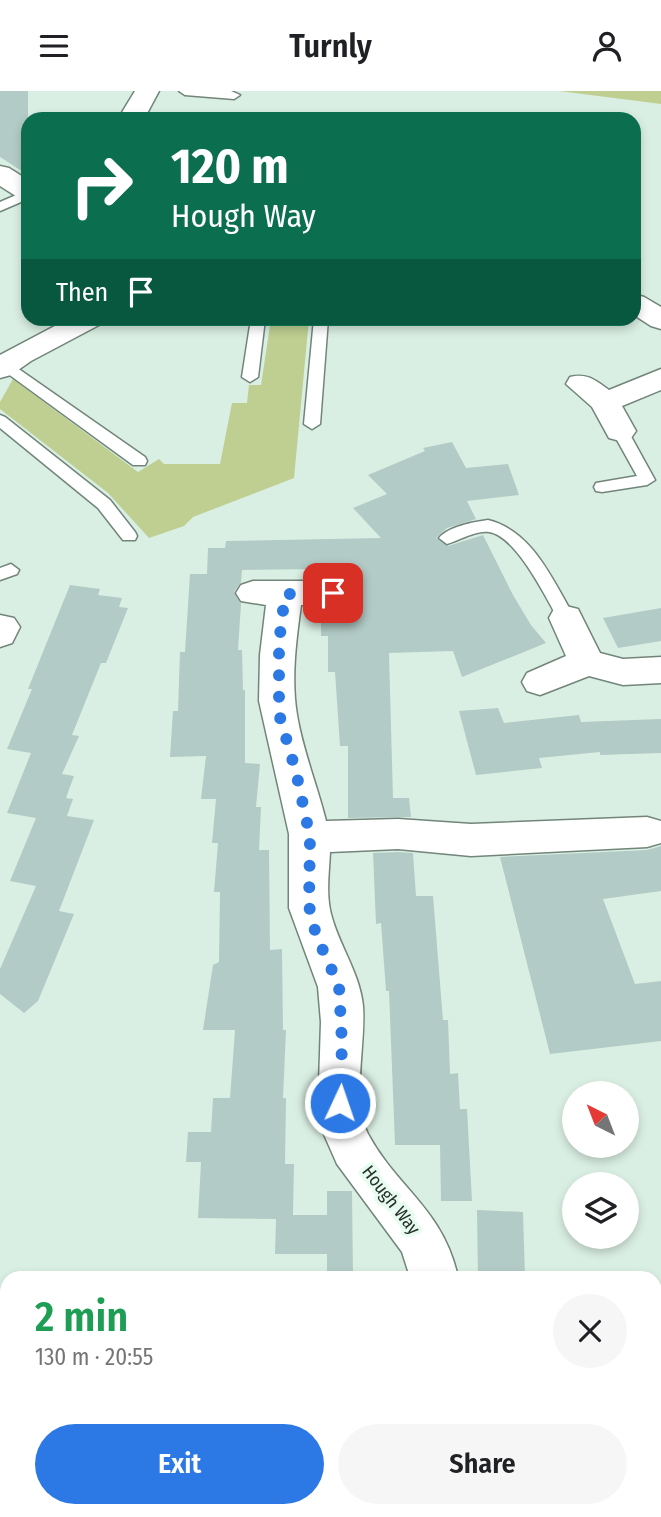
<!DOCTYPE html>
<meta charset="utf-8">
<style>
:root{--surface:#fff;--page:#f6f6f6;--text:#202124;--muted:#757577;--accent:#2c78e4}
body{margin:0;font-family:"Fira Sans Condensed",sans-serif;background:var(--page);color:var(--text);height:100vh;display:flex;flex-direction:column;font-size:26px;white-space:nowrap}
*{box-sizing:border-box;margin:0}
p{font-size:23px;color:var(--muted)}
.icon{flex:none;width:38px;height:38px;fill:none;stroke:currentColor;stroke-width:2;stroke-linecap:round;stroke-linejoin:round}
.map{position:relative;flex:1;overflow:hidden}
.drawer{position:absolute;left:0px;top:1180px;width:662px;height:247px;display:flex;flex-direction:column;background:var(--surface);border-radius:21px 21px 0 0;box-shadow:0 4px 10px #0003}
.drawer>*{flex:none}
.banner{position:absolute;left:21px;top:21px;width:620px;height:214px;border-radius:21px;box-shadow:0 4px 10px #0003;background:#0b6e4f;color:#fff;overflow:hidden}
.needle{width:46px;rotate:318deg}
.fabs{position:absolute;left:562px;top:990px;display:grid;gap:14px}
.fabs a{display:grid;place-items:center;width:77px;height:77px;border-radius:50%;background:var(--surface);box-shadow:0 4px 10px #0003;font-size:35px}
.pin{position:absolute;display:grid;place-items:center;width:60px;height:60px;color:#fff;margin:-30px;border-radius:14px;box-shadow:0 4px 10px #0006}
.me{position:absolute;width:77px;margin:-38px;rotate:3deg;stroke-linejoin:round;filter:drop-shadow(0 0 5px #0008)}
.turn{display:flex;align-items:center;gap:24px;height:147px;padding:0 35px;font-size:32px}
.turn .icon{width:91px;height:91px;stroke-width:2.5}
.turn b{display:block;font-size:49px;line-height:60px}
.then{display:flex;align-items:center;height:66px;padding:0 35px;background:#0003;gap:14px;font-size:26px}
.round{display:grid;place-items:center;flex:none;width:74px;height:74px;border-radius:37px;background:var(--page)}
.head{display:flex;align-items:center;justify-content:space-between;height:119px;padding:0 35px}
h1{font-size:42px;font-weight:600;line-height:52px;color:#1e9e55}
.button{display:flex;gap:14px;margin-top:auto;padding:14px 35px}
.button a{flex:1;height:80px;border-radius:42px;background:var(--accent);color:#fff;font-size:28px;font-weight:600;line-height:80px;text-align:center}
.button a+a{background:var(--page);color:var(--text)}
header{display:flex;justify-content:space-between;align-items:center;height:91px;padding:0 35px;background:var(--surface);font-size:32px;font-weight:600}
.map>svg:first-child{display:block}
.green{fill:#becf91}
.building{fill:#b3cbc6}
.lines{fill:none;stroke-linecap:round;stroke-linejoin:round}
.lane-casing{stroke:#72857a;stroke-width:3}
.street-casing{stroke:#72857a;stroke-width:3}
.lane{fill:#fff;fill-rule:evenodd}
.street{fill:#fff;fill-rule:evenodd}
.route{stroke:#2c78e4;stroke-width:12;stroke-dasharray:0 21.6}
.labels{text-anchor:middle;dominant-baseline:central;stroke-width:7;stroke-linejoin:round;paint-order:stroke}
.street-label{font-size:18px;fill:#28302c;stroke:#e7fcf0}
</style>
<header><svg class="icon" aria-label="menu" viewBox="0 0 24 24"><path d="M4 6h16M4 12h16M4 18h16"/></svg>Turnly<svg class="icon" aria-label="person" viewBox="0 0 24 24"><circle cx="12" cy="8" r="4"/><path d="M4 21q1-7 8-7t8 7"/></svg></header>
<div class="map">
<svg width="661" height="1426" viewBox="0 0 661 1426">
<rect width="100%" height="100%" fill="#daefe3"/>
<path class="green" d="M559,0H661V13Z
M271,228H309L294,387L193,426L184,435L149,447L108,402L0,318V311L13,288L138,381L159,368L164,373H220L232,312H247L249,294H261Z"/>
<path class="building" d="M0,0H28V84L0,66Z
M452,351L466,377L508,373L519,404L467,410L476,428L447,437L436,447L448,455L483,444L513,504L531,534L546,552L462,586L453,560L389,562L393,707H409L411,726L348,727V655H340L335,581H328V545H321V517L334,516L347,511L352,503L347,493L334,488L322,487V478L242,479L241,491L234,501L241,513L238,559H242L243,599H245V672L260,673L256,716H261L259,759H269L270,859L282,858L283,939H286L283,1007H286L285,1073H294L293,1124H327V1100H352L353,1186H327V1163H275L276,1128L198,1127L201,1071H186L188,1041H211L213,1007H230L235,939H203L213,874L219,871L220,801H214L218,752H212L216,708H201L206,665L170,666L173,620H178L180,561H185L190,483H207L208,457H225L226,450L381,447L353,417L387,403L368,384L425,360L423,357Z
M70,494L100,498L98,504L122,507L119,516L128,517L106,572H101L72,644L79,645L62,683L74,685L66,707L73,708L67,725L94,729L59,820L74,823L38,910L24,922L0,903V878L36,795L10,790L36,727L7,722L31,662L7,658L32,598H28Z
M661,517V550L618,557L603,527Z
M498,617L504,632L579,624L581,631L661,628V662L600,664V661L539,667L542,677L476,684L459,620Z
M661,755V800L603,808L635,893L661,890V950L550,963L500,766L647,759Z
M398,761L413,762L416,805H433L443,929H448L450,983L458,982L460,1018H467L472,1110H441L440,1054H395L389,900H386L381,832L376,833L373,762Z
M477,1119L523,1121L525,1186H478Z"/>
<g class="lines">
<g class="lane-casing">
<path id="lane" d="M179,0H231L240,4L234,8L185,4Z
M28,99V108L0,120V111Z
M251,228H265L258,286L250,291L242,286Z
M314,228H328L320,333L312,338L304,333Z
M0,265L145,366L147,370L145,374H133L0,277Z
M0,324L5,326L110,409L135,441L137,445L135,449H123L98,417L0,337Z
M620,335L628,340L655,389L647,394L602,401L596,400L594,396L596,392L637,385L612,340Z
M488,429C533,440 553,490 575,527L572,531H560C547,509 517,445 489,441C476,439 460,449 447,453L439,447C448,436 473,431 488,429Z
M11,473L19,479L17,483L0,489V477Z"/>
</g>
<g class="street-casing">
<path id="street" d="M135,0H159L144,28H118Z
M0,75L9,77L28,89V109L19,107L0,95Z
M634,203L644,206L661,216V238L651,235L634,224Z
M68,228H104L99,234L31,270L11,284L0,287V264Z
M661,278V299L622,315L636,340L631,347L620,350L609,347L592,316L566,293L570,286C587,282 595,289 609,299Z
M253,490H333L345,494L350,502L345,510L333,514H301C296,550 291,588 297,624C303,660 317,694 326,730L398,728L471,733L647,726L661,730V752L647,756L471,765L398,758L330,761C329,784 325,807 333,830C342,859 360,884 363,915C366,953 351,1009 368,1043C397,1097 443,1118 458,1186H410L402,1161L337,1073L322,1039L318,1023L321,931L318,896L289,817V743L259,610L260,564L266,514L241,510L236,502L241,494Z
M566,515L578,518L600,562L623,568L661,566V592L623,594L589,585L540,604L527,600L522,591L527,582L566,565L549,527L554,518Z
M0,524L14,527L20,536L12,552L0,556Z
M7,1335V1398L0,1401V1337Z
M654,1349H661V1401H654Z
M431,1419H483V1426H431Z"/>
</g>
<use href="#lane" class="lane"/>
<use href="#street" class="street"/>
</g>
<g class="lines">
<path class="route" d="M333,502L285,503L279,552V623L296,681L310,746L309,815L316,844L339,895L342,952L340,1012"/>
</g>
<g class="labels">
<g class="street-label">
<text transform="translate(391 1109) rotate(52)">Hough Way</text>
</g>
</g>
</svg>
<div class="fabs">
<a><svg class="needle" viewBox="-14 -14 28 28"><path d="M0-13l5 13h-10z" fill="#e53935"/><path d="M0 13l5-13h-10z" fill="#757577"/></svg></a>
<a><svg class="icon" aria-label="layers" viewBox="0 0 24 24"><path d="M12 4l9 5-9 5-9-5zM3 14l9 5 9-5"/></svg></a>
</div>
<div class="pin" style="left:333px;top:502px;background:#d93025"><svg class="icon" aria-label="arrive" viewBox="0 0 24 24"><path d="M6 21V4h12l-3 4 3 4H6"/></svg></div>
<svg class="me" style="left:340px;top:1012px" viewBox="-20 -20 40 40"><circle r="17" fill="#2c78e4" stroke="#fff" stroke-width="3"/><path d="M0-11L8 9 0 5-8 9z" fill="#fff"/></svg>
<div class="banner">
<div class="turn"><svg class="icon" aria-label="right" viewBox="0 0 24 24"><path d="M7 20v-9h11M14 6l5 5-5 5"/></svg><div><b>120 m</b>Hough Way</div></div>
<div class="then">Then<svg class="icon" aria-label="arrive" viewBox="0 0 24 24"><path d="M6 21V4h12l-3 4 3 4H6"/></svg></div>
</div>
<section class="drawer">
<div class="head"><div><h1>2 min</h1><p>130 m · 20:55</p></div><a class="round"><svg class="icon" aria-label="close" viewBox="0 0 24 24"><path d="M6 6l12 12M18 6L6 18"/></svg></a></div>
<div class="button"><a>Exit</a><a>Share</a></div>
</section>
</div>
